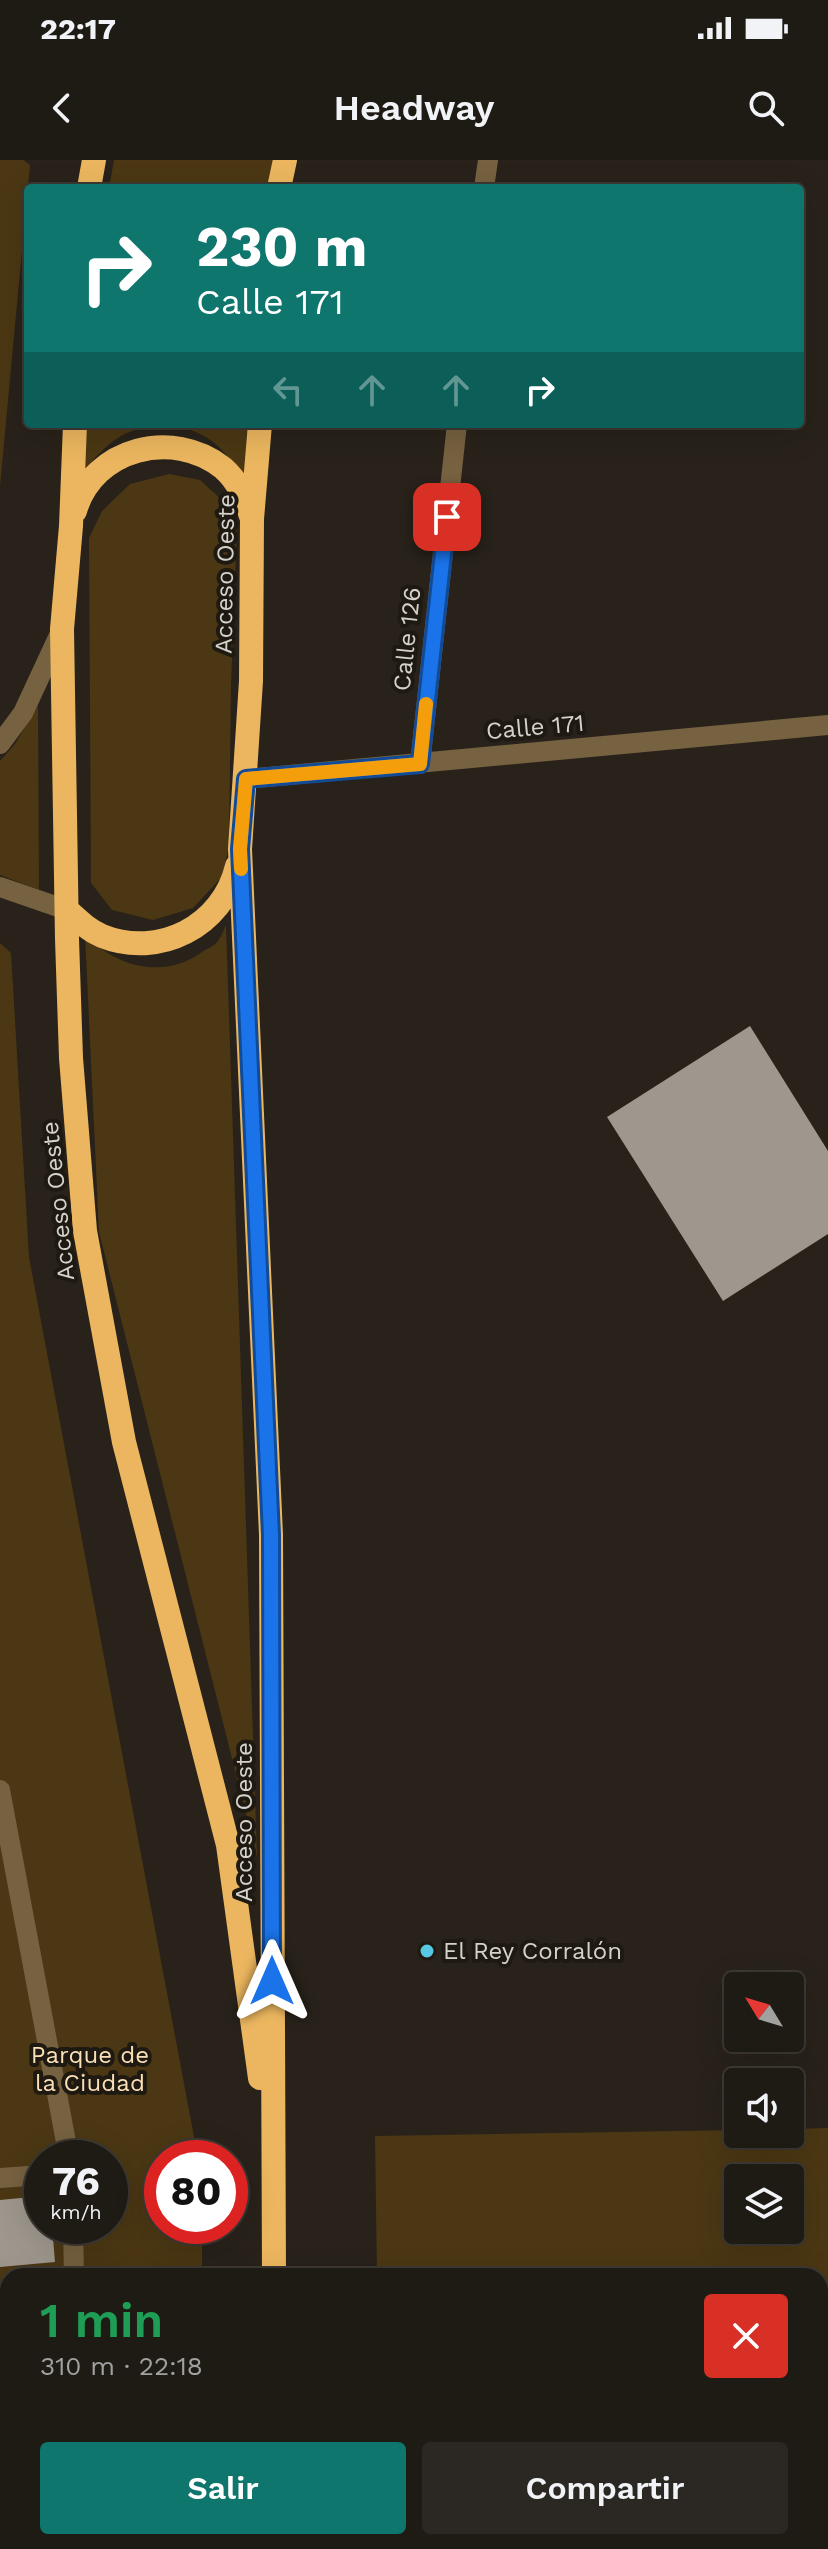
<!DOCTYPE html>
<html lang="es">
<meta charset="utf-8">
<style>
:root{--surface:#1e1a14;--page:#2b2722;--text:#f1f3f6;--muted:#a1a1a0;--line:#3c3834;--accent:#0f766e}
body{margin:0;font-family:"Work Sans",sans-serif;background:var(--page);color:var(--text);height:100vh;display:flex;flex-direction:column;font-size:30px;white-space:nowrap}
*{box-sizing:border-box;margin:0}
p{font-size:26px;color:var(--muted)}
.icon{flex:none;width:44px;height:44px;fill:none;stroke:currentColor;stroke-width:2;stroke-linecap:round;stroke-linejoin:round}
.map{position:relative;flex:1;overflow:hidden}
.drawer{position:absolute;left:0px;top:2108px;width:828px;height:282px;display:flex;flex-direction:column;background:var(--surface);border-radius:24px 24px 0 0;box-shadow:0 8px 32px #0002,0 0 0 2px var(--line)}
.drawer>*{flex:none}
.banner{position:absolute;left:24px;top:24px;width:780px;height:244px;border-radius:8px;box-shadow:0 8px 32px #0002,0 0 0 2px var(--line);background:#0f766e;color:#fff;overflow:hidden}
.needle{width:52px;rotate:308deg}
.fabs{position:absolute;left:724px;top:1812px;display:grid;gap:16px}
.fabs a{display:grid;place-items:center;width:80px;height:80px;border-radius:8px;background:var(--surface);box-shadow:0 8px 32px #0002,0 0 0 2px var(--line);font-size:40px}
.speed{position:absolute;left:24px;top:1980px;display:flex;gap:16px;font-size:40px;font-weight:700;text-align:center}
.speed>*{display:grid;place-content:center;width:104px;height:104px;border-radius:50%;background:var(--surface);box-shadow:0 8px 32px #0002,0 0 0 2px var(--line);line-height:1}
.speed small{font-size:20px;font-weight:400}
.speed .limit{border:12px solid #d22;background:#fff;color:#111}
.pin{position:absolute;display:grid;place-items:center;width:68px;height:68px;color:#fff;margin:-34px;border-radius:16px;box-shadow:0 4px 12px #0006}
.me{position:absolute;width:88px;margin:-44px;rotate:0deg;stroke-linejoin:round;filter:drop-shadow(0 0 6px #0008)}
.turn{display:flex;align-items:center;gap:28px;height:168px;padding:0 40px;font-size:36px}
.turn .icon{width:104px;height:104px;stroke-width:2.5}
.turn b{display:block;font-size:56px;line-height:68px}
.lanes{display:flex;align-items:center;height:76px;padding:0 40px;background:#0003;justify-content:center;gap:40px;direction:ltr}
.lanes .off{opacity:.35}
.round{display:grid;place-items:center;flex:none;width:84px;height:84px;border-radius:8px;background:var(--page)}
.summary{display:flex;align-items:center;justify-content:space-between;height:136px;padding:0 40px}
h1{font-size:48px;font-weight:600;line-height:60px;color:#1e9e55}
.cta{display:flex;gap:16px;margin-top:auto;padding:16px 40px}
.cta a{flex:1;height:92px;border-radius:8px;background:var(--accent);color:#fff;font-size:32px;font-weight:600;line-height:92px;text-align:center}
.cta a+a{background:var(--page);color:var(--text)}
.status{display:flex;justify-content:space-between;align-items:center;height:56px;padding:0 40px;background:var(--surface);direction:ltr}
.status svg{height:22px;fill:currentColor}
header{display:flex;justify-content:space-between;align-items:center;height:104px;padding:0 40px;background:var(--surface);font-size:36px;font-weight:600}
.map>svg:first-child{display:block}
.green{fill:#4b3713;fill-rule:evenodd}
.building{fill:#9e978d}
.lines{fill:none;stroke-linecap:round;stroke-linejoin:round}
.minor{stroke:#766140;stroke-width:20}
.highway{stroke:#ebb65f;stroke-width:24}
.route-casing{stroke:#114b97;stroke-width:20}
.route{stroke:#1a73e8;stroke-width:14}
.slow{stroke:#f59e0b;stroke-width:14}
.poi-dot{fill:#57c9e2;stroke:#1e1911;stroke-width:3}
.labels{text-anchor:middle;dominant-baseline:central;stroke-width:8;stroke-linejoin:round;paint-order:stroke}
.street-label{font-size:24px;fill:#d5d2cc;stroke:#1e1911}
.poi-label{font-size:24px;fill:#d5d2cc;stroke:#1e1911;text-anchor:start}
.park-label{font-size:24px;fill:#fadfb7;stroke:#1e1911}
</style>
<div class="status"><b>22:17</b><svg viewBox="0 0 49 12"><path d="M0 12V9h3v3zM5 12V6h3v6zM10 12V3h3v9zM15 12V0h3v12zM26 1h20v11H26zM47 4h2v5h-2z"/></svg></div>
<header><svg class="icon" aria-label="back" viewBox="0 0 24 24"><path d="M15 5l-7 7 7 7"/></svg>Headway<svg class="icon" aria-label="search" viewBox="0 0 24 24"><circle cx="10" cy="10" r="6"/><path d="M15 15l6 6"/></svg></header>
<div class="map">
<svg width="828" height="2389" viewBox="0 0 828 2389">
<rect width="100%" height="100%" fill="#28221a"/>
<path class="green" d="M0,0H23L30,5L0,326Z
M114,0H280L275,28H109Z
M85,264H170C123,267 110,280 81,314Z
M173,264H255L249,339C230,294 221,278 173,264Z
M169,314L200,320L223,341L237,365L231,524L229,686L222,717L193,748L153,760L112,750L91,723L89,378L102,351L130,324Z
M38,545L39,730L0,715V601L15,584Z
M226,765L257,1697L99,1072L85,774C115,807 164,820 202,792C207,789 214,786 218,781C221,777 224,770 226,765Z
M0,783L11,793L29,1097L198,1998H162V2066H202V2116H8V2382H204V2389H0ZM42,1998H110V2066H42Z
M828,1968V2301L820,2302V2116H377L375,1976L738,1970V1974H790V1969ZM738,2018H790V2070H738Z"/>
<path class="building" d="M750,866L828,991V1074L723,1141L607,957Z
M42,2036V2066H52L55,2102L0,2107V2040Z"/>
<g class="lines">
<path class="minor" d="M484,28L488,0
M0,584L23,553L62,469
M420,604L457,264
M246,619L828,565
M0,727L67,750
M0,1630L69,1998
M0,2018L42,2015
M73,2066L74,2116
M79,2382V2389"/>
<path class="highway" d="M89,28L94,0
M279,28L285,0
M75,264L71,366L62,469L67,779L71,898L85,1071L124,1282L228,1685L260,1918
M260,264L252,359L251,521L240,689L271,1375L274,2116
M75,351C93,288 173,268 223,308C238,321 245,338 251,356
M67,750C78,760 88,770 102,776C159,799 223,766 237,706
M278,2382V2389"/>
</g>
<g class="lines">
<g class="route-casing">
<path id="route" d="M272,1821L271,1375L240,689L246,619L420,604L447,357"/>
</g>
<use href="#route" class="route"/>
<path class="slow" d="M241,709L240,689L246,619L420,604L426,544"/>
</g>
<circle class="poi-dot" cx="427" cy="1791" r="8"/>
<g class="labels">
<g class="street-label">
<text transform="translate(225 414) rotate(-89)">Acceso Oeste</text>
<text transform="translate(407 479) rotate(-84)">Calle 126</text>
<text transform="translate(535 567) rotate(-5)">Calle 171</text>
<text transform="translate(58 1041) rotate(-96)">Acceso Oeste</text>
<text transform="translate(244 1662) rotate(-90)">Acceso Oeste</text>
</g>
<g class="poi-label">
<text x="443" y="1791">El Rey Corralón</text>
</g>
<g class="park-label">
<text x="90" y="1895">Parque de<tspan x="90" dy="28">la Ciudad</tspan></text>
</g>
</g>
</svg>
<div class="fabs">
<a><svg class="needle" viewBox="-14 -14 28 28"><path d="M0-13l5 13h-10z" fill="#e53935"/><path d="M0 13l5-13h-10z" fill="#a1a1a0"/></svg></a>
<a><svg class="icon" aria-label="sound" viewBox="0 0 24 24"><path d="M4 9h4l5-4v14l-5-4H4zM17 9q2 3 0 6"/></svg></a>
<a><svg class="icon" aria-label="layers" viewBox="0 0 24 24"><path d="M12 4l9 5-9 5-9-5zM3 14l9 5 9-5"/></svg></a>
</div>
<div class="speed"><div>76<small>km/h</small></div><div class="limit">80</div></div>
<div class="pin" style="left:447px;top:357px;background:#d93025"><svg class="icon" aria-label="arrive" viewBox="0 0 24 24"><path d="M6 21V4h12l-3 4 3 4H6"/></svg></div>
<svg class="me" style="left:272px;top:1821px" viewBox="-20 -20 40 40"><path d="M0-17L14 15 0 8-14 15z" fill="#1a73e8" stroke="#fff" stroke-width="4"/></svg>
<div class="banner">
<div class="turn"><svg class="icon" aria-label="right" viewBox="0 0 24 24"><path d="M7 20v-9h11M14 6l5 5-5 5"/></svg><div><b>230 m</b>Calle 171</div></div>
<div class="lanes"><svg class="icon off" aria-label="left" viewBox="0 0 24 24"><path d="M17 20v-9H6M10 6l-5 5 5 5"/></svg><svg class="icon off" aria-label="ahead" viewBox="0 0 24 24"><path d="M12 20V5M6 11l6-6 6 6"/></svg><svg class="icon off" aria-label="ahead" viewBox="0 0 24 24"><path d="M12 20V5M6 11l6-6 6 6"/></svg><svg class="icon" aria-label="right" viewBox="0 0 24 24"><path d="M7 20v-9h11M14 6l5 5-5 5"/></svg></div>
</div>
<section class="drawer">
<div class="summary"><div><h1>1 min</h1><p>310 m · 22:18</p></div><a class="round" style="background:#d93025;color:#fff"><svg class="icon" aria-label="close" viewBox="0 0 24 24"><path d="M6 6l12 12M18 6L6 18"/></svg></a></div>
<div class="cta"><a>Salir</a><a>Compartir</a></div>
</section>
</div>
